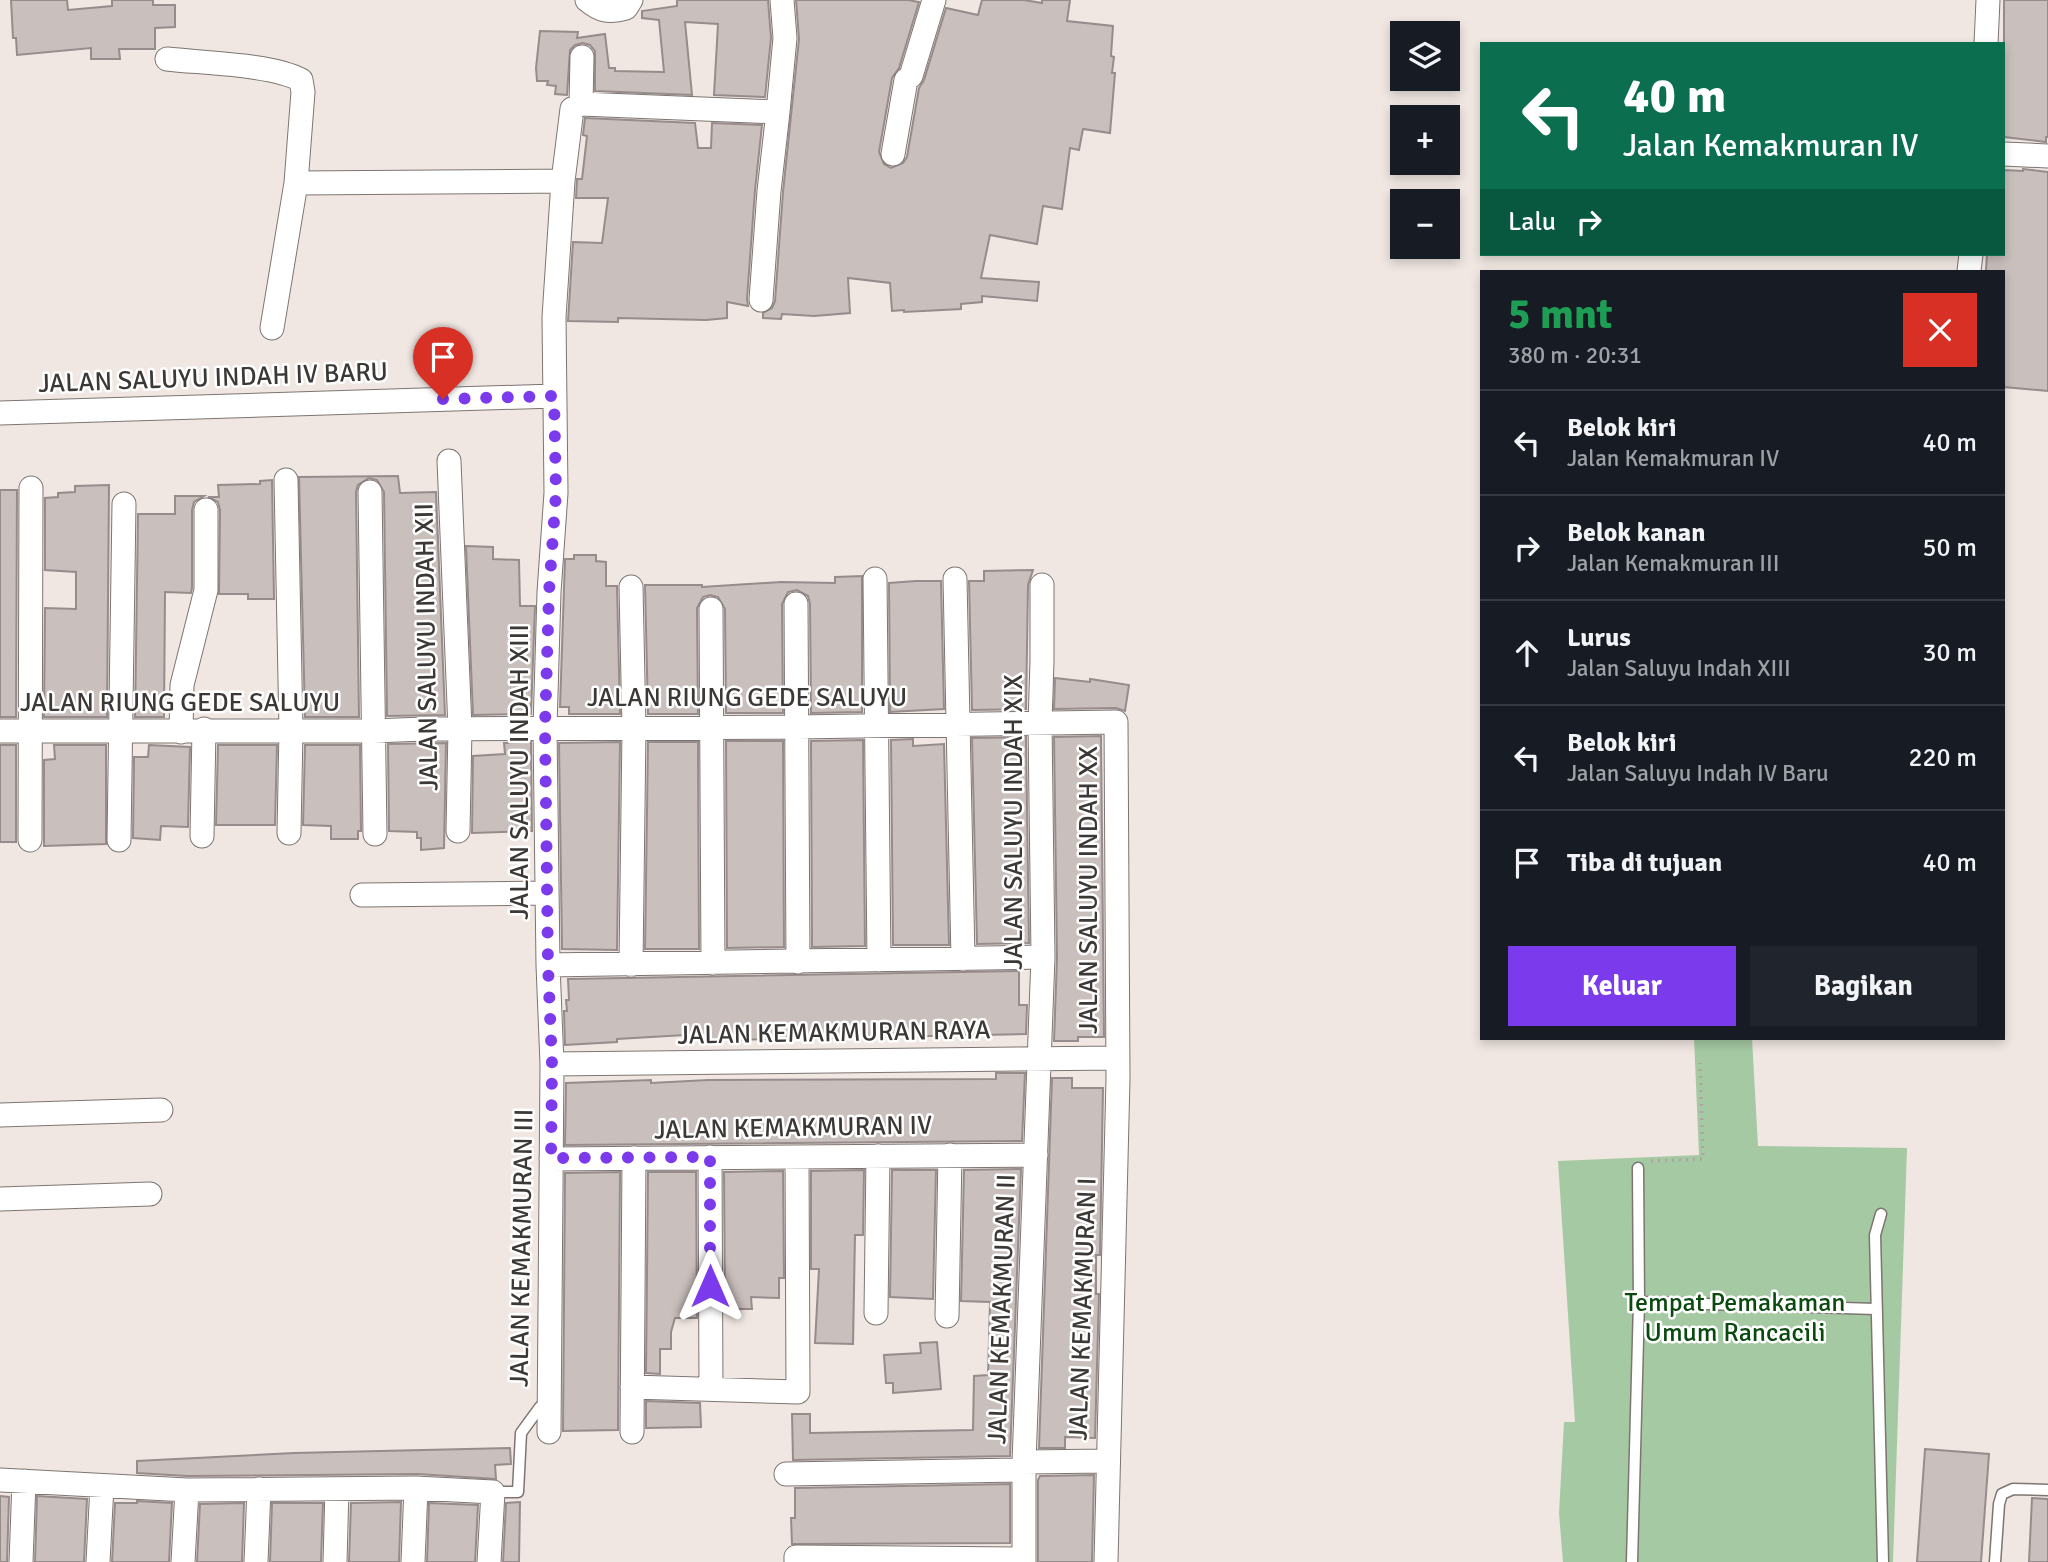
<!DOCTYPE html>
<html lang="id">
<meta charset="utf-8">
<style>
:root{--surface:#171b24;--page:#20242c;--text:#f1f3f6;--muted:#9ea1a6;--line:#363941;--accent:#7c3aed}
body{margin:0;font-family:Signika,sans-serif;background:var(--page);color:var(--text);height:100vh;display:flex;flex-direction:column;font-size:26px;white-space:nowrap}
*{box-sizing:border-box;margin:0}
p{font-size:23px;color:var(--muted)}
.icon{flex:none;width:38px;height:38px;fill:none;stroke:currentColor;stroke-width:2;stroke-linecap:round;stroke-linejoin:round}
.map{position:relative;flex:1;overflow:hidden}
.panel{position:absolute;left:1480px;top:270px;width:525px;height:770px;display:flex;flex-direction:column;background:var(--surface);border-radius:0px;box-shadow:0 4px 10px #0003}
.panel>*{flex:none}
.top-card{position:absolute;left:1480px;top:42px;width:525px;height:214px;border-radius:0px;box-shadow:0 4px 10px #0003;background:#0b6e4f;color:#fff;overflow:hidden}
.tools{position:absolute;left:1390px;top:21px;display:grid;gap:14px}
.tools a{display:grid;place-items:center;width:70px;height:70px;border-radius:0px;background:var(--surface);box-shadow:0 4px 10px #0003;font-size:35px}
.pin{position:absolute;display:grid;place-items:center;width:60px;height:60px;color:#fff;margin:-72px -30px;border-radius:50% 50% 50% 0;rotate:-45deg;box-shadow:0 0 7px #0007}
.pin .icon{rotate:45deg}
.me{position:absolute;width:77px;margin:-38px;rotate:0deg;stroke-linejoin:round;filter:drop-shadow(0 0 5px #0008)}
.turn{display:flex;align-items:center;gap:24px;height:147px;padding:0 28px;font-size:32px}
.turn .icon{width:91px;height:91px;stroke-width:2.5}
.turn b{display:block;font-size:49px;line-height:60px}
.then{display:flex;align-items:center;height:66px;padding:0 28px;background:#0003;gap:14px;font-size:26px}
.round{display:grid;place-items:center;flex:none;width:74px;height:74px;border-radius:0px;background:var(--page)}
.overview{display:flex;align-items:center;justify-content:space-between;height:119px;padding:0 28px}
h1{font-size:42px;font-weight:700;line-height:52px;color:#1e9e55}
.primary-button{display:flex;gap:14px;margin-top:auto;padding:14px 28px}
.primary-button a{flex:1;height:80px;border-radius:0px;background:var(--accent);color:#fff;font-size:28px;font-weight:700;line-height:80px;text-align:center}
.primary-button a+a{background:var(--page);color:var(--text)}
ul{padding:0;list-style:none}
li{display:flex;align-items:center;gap:21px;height:105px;padding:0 28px;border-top:2px solid var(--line)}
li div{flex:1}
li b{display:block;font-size:26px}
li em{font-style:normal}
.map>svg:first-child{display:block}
.green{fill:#a5caa3}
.building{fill:#c9bfbd;stroke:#968c8b;stroke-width:2}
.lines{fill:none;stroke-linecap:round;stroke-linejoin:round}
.service-casing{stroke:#7d7571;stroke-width:13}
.minor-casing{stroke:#7d7571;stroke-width:25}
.path{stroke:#ada6a2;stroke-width:3.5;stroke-dasharray:2 5;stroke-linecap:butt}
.service{stroke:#fff;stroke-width:10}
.minor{stroke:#fff;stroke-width:23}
.route{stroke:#7c3aed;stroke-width:12;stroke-dasharray:0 21.6}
.labels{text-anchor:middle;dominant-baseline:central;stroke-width:5;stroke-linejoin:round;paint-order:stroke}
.street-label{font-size:26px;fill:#3b3836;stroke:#fff}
.park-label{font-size:26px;fill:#0a4a0e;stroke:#fff}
</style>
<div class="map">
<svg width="2048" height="1562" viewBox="0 0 2048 1562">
<rect width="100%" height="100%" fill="#f0e7e2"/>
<path class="green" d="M1694,1038H1752L1758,1146L1907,1148L1893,1562H1563L1559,1513L1564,1422H1575L1558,1161L1699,1155Z"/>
<path class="building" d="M11,0H67L68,10L112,6V0H153V5H175V27L155,28V49H119L120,59H91V48L17,55L16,38H13Z
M677,0H768L771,38L765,97L714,95L718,24L685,22L692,95L595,91V51L590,45L583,43L575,45L570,50L567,95L555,94L556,86L547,85L548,81H537L536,68L540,31L578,32L577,38L605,34L609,68H615V71L664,72L659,20L642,18V11L677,6Z
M796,0H908L919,2L899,68L892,78L879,152L884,164L891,168L903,163L907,157L919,88L924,80L946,8L978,15L982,0H1024L1042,3V0H1070L1067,21L1113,26L1111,56L1114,57L1112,73H1115L1110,133L1083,129L1079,150L1070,148L1062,209L1043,206L1037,244L990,235L981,278L1039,282L1037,301L982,296V302L961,304V309L904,312V310L892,311L890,283L848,278L850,313L814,316L782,314L781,319L763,318V313L772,308L775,301L783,192L799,39Z
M2004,0H2048V137H2046V142L2004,137Z
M585,118L695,123L698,148H711L712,123L762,125L755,190L747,299L748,306L727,302V318L706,320L618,318V322L568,321L573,242L602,243L608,198H576L577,179H582L587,136L583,135Z
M2023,169L2048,172V391L2004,387V271H1986L1987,254H2004V170L2023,171Z
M398,476L400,493L436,492L445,715L387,716L384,492L377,480L369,478L358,485L356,492L359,717H305L299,477Z
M272,480L274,599H248V594H219L220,510L218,502L208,497H219L218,485L260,484V481Z
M109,485L107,717H44L45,608L76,609V572L45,570V498L58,497V493L75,492V486Z
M0,490H17L16,717H0Z
M175,496H204L194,502L192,510V588L191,593L165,592L164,717H135L138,514H175Z
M466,546L493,547V559L519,560L520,606H535L531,714L473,715Z
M574,555H596V561L606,562V586H617L620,714H569V707H560L565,559H574Z
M1033,570L1028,585L1026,709L972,710L969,581H984V571Z
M862,576V712L811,713L810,604L808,596L797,590L788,592L782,604L783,713H726L725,609L718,597L710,595L703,597L697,608L698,714H648L645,585H702V587L781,582L835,583V577Z
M916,581H941L944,709L890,712L889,583Z
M1055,678L1090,682V679L1129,685L1125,711L1116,708L1054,709Z
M1101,736L1104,1037H1078V1041H1054L1057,957L1054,737Z
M1026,737L1029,943L977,944L972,738Z
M913,739V746L944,744L949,945H893L891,740Z
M863,740L865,946L812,947L811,741Z
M726,741H783L784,947L727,948Z
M531,742L532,831L472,833L473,756L505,754L504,743Z
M620,742L617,950L562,949L559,743Z
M648,742H698L699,949H645Z
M446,743L444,848L421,850V838H417V832L389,831L388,744Z
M0,745H16V842H0Z
M54,745H106V844L44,846V760L55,759Z
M149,745L190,747L188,827L161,826L160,840L133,838L134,757H148Z
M218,745H277L275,825H216Z
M305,745H360L361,831H358V839H331V826L303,825Z
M1019,971V1005H1027L1026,1034L728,1040H685V1035L617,1039V1042L565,1045L564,1011H567L566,1000H569L568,979Z
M996,1073H1025L1022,1141L565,1145L566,1083L651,1080V1083L708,1080L996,1079Z
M1052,1078H1072V1088H1103L1100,1255H1096V1294H1099L1095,1438L1065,1437V1448H1039Z
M1021,1169L1010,1456L793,1460L792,1414H810V1433L973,1430L974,1376L988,1375L990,1302L961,1301L964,1170Z
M864,1170L863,1235H855L853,1344L815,1343L819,1269H811V1171Z
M892,1170H936L933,1299L890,1297Z
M783,1171L784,1278H779V1298L751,1297L752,1309H725L724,1172Z
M620,1172L618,1430L563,1431L565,1173Z
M648,1172H696L697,1318H675L671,1332V1349H660V1374L646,1373Z
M937,1342L941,1389L893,1393V1383H886L884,1355L921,1353L920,1343Z
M646,1401L700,1403L701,1427L646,1428Z
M510,1448L511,1464L495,1465L496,1479L417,1474L187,1476L137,1473V1461L156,1460L294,1453Z
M1925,1449L1989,1454L1981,1562H1917Z
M1094,1475L1092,1562H1038V1480L1040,1476Z
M1010,1484V1543L792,1544L791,1518H795V1488Z
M0,1496L9,1497L7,1562H0Z
M37,1496L87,1499L84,1562H35Z
M2032,1498L2048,1499V1562H2029Z
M137,1501L172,1503L169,1562H112L115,1503H137Z
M401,1502L399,1562H349L351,1503Z
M520,1502L519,1562H503L506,1503Z
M244,1503L242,1562H197L200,1504Z
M272,1503H323L321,1562H270Z
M429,1503L478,1505L475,1562H427Z"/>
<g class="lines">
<g class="service-casing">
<path id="service" d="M1638,1168L1639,1302
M1881,1214L1875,1235L1883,1562
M493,1492H518L521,1433L540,1407L549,1406
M1632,1562L1639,1302L1876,1309
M1995,1562L1999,1504L2002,1494L2013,1489L2048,1490"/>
</g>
<g class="minor-casing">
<path id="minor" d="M587,0C600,11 609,13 626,8L631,0
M1986,44L1988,0
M167,59C201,63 272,64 301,80L303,92L296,183L563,181
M581,104L582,57
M893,154L906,80L911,76L934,0
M2004,154L2048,156
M1969,271L1971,254
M761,300L769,191L778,112
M272,328L296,183
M0,413L554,396
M449,461L460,729L458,831
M286,480L291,730L289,833
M370,492L375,834
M875,579L879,960
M955,579L963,959
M631,587L634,728L631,965
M796,604L798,962
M711,609L713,963
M0,731H373L424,729L797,727L1116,722L1118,1079L1106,1562
M181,732L182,685L206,590V510
M202,836L204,729
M30,840L31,488
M119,840L124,504
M362,895L547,893
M548,965L1043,957
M552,1064L1117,1058
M0,1115L161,1110
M710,1157L711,1389
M551,1159L1036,1155
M0,1199L150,1194
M876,1313L878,1156
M947,1316L950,1155
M632,1387L798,1392L797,1157
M549,1432L552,1064L548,965L545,728L549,592L556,493L554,317L563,181L572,109L581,104L778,112L785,38L782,0
M632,1432L634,1158
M1024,1462L1107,1461
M786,1474L1024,1470
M0,1480L187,1490L416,1488L493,1492L489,1562
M21,1562L24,1481
M98,1562L102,1486
M183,1562L187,1490
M256,1562L259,1489
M335,1562L337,1489
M413,1562L416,1488
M796,1562V1557L1024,1559
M1024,1562V1462L1043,957L1040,723L1042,661V585"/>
</g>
<path class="path" d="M1651,1161L1703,1159L1700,1063"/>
<use href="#service" class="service"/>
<use href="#minor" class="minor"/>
</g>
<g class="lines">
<path class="route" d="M443,399L554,396L556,493L549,592L545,727L548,965L552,1064L551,1158L710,1157V1286"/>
</g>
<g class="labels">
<g class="street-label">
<text transform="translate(213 378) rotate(-2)">JALAN SALUYU INDAH IV BARU</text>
<text transform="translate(427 647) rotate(-91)">JALAN SALUYU INDAH XII</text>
<text x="747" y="698">JALAN RIUNG GEDE SALUYU</text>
<text x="180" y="703">JALAN RIUNG GEDE SALUYU</text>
<text transform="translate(520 772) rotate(-90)">JALAN SALUYU INDAH XIII</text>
<text transform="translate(1014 822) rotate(-90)">JALAN SALUYU INDAH XIX</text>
<text transform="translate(1089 890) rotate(-90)">JALAN SALUYU INDAH XX</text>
<text transform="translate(834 1033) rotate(-1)">JALAN KEMAKMURAN RAYA</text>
<text transform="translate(793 1128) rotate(-1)">JALAN KEMAKMURAN IV</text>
<text transform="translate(522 1248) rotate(-89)">JALAN KEMAKMURAN III</text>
<text transform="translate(1002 1309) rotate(-88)">JALAN KEMAKMURAN II</text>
<text transform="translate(1083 1309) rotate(-88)">JALAN KEMAKMURAN I</text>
</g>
<g class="park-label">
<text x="1735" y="1303">Tempat Pemakaman<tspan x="1735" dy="30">Umum Rancacili</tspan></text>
</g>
</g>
</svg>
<div class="tools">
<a><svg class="icon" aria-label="layers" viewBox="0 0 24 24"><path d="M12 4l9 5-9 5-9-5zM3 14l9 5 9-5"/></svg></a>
<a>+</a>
<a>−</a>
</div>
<div class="pin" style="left:443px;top:399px;background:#d93025"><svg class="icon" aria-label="arrive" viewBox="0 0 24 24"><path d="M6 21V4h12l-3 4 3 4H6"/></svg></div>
<svg class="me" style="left:710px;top:1286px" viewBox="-20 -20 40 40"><path d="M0-17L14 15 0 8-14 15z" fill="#7c3aed" stroke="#fff" stroke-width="4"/></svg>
<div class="top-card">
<div class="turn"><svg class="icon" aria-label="left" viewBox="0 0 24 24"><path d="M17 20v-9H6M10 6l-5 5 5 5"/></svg><div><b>40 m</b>Jalan Kemakmuran IV</div></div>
<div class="then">Lalu<svg class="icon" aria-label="right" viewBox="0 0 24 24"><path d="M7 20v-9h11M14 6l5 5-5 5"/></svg></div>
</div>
<section class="panel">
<div class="overview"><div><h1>5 mnt</h1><p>380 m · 20:31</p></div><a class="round" style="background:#d93025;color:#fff"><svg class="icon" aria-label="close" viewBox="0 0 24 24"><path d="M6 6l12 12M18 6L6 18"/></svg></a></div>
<ul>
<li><svg class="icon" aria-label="left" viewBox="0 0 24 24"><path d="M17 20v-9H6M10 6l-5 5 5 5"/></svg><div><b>Belok kiri</b><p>Jalan Kemakmuran IV</p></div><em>40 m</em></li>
<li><svg class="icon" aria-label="right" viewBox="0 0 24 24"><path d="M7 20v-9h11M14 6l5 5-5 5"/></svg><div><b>Belok kanan</b><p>Jalan Kemakmuran III</p></div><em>50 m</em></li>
<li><svg class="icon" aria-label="ahead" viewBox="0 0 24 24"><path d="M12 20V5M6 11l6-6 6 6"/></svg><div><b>Lurus</b><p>Jalan Saluyu Indah XIII</p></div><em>30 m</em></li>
<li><svg class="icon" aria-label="left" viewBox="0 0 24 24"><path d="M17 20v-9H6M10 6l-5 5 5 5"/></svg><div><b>Belok kiri</b><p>Jalan Saluyu Indah IV Baru</p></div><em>220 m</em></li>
<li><svg class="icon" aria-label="arrive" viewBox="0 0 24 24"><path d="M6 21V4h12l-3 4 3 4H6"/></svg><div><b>Tiba di tujuan</b></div><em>40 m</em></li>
</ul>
<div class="primary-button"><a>Keluar</a><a>Bagikan</a></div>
</section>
</div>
